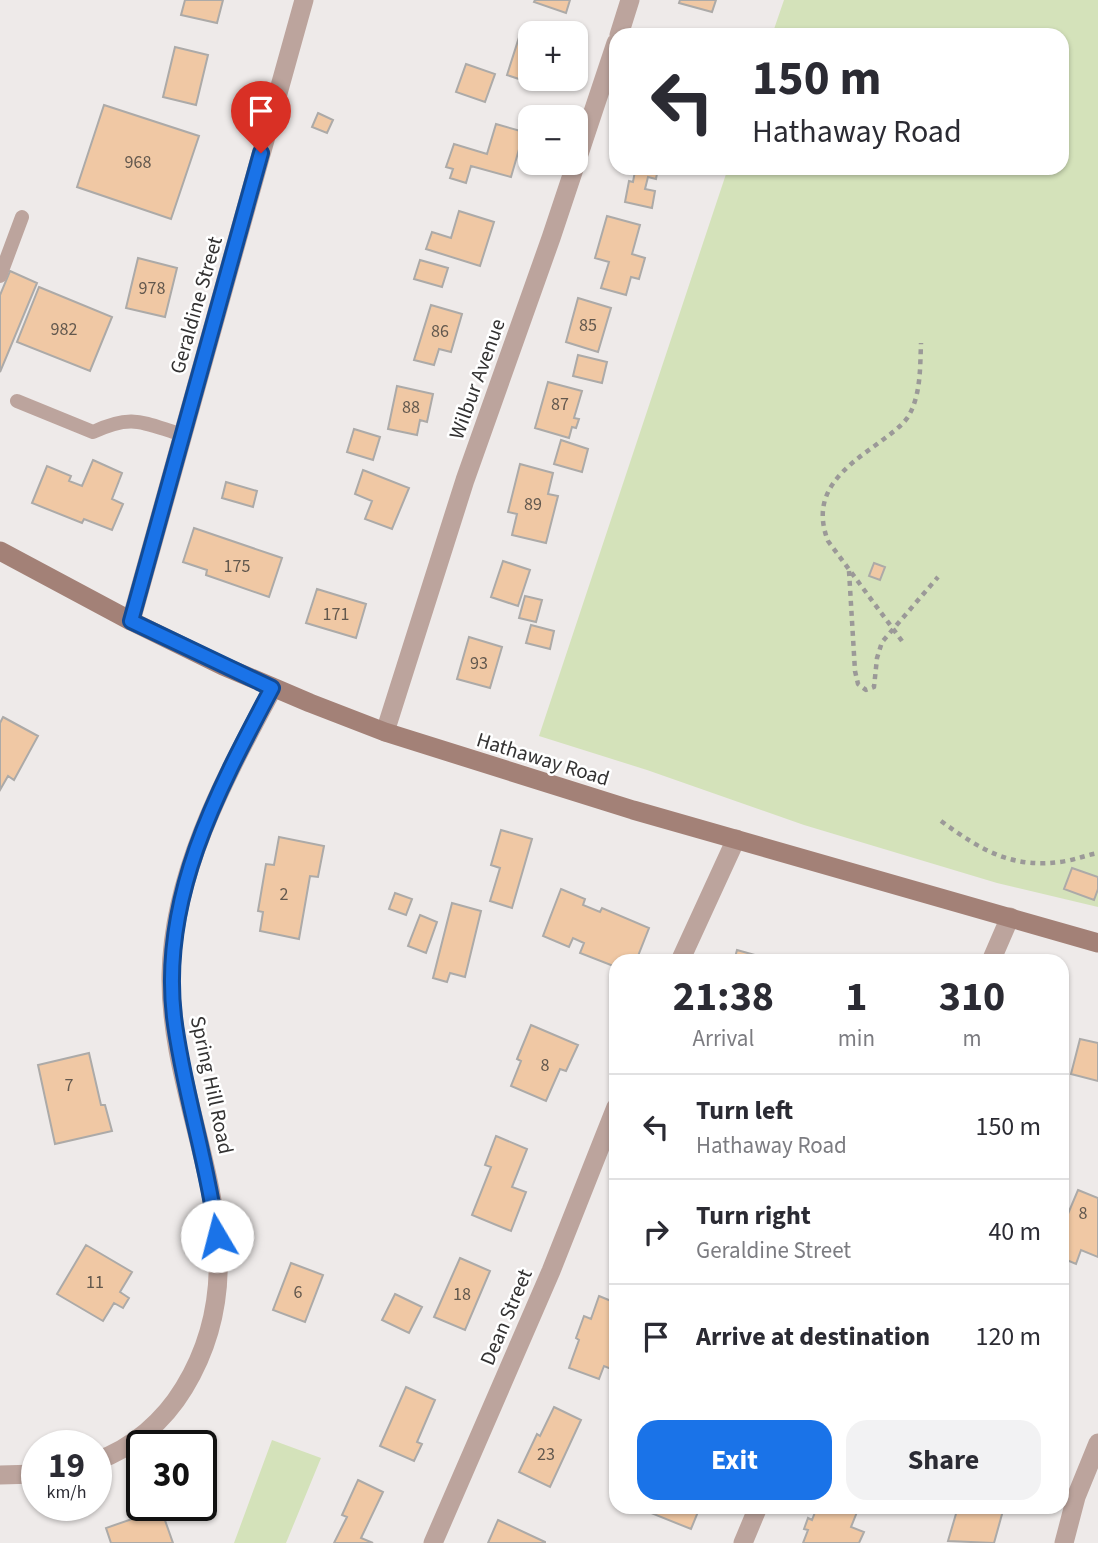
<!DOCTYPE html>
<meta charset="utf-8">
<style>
:root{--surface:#fff;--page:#f2f2f3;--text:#2b2b33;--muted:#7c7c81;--line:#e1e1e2;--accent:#1a73e8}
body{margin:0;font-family:"Source Sans 3",sans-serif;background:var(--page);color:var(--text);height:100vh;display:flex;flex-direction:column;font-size:26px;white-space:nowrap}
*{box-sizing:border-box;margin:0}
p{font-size:23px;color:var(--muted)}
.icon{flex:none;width:38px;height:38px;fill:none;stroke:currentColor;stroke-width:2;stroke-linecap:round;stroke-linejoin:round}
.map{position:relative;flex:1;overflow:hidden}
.drawer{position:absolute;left:609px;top:954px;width:460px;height:560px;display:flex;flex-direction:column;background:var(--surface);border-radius:21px;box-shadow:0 2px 5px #0004}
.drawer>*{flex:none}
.guide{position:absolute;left:609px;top:28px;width:460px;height:147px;border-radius:21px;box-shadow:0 2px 5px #0004;background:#fff;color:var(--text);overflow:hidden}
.fabs{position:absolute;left:518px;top:21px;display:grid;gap:14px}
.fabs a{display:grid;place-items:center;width:70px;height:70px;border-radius:14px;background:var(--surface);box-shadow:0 2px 5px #0004;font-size:35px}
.speed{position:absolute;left:21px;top:1430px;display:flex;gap:14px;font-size:35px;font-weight:700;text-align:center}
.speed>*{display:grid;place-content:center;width:91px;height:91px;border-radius:50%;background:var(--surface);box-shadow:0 2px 5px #0004;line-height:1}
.speed small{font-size:18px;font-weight:400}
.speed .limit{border:4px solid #111;border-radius:10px;background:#fff;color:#111}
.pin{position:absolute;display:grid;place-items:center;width:60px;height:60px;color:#fff;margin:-72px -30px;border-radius:50% 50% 50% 0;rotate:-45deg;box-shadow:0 0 7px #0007}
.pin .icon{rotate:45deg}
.me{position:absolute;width:77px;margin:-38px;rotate:352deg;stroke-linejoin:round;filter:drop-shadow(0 0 5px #0008)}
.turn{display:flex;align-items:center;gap:24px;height:147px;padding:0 28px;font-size:32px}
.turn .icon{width:91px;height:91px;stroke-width:2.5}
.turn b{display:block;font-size:49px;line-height:60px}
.eta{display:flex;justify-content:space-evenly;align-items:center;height:119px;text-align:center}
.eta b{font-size:42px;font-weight:700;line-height:49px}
.button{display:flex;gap:14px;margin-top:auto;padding:14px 28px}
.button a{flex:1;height:80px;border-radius:21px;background:var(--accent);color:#fff;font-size:28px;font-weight:700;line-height:80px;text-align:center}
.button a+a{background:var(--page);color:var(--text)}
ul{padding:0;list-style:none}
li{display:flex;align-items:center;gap:21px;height:105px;padding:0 28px;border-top:2px solid var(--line)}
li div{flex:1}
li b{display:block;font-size:26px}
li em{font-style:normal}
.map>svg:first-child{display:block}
.green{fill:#d4e2ba}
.building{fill:#f0c8a4;stroke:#acaaa8;stroke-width:2}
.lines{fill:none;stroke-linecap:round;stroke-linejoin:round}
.path{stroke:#9b9998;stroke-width:4.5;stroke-dasharray:5 5;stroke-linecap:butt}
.service{stroke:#bca49d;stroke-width:14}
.minor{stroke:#bca49d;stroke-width:19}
.tertiary{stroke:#bca49d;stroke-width:19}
.secondary{stroke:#a38177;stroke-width:19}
.route-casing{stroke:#114b97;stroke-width:18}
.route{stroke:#1a73e8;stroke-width:12}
.labels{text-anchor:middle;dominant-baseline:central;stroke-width:5;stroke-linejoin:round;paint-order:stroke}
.number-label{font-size:18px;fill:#62584e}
.street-label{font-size:21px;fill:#333232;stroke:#fff}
</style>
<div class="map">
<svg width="1098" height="1543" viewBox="0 0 1098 1543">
<rect width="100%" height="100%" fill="#eeeae9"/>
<path class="green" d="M784,0H1098V907L997,883L804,825L647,770L539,736L728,168H1062V35H772Z
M272,1440L321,1458L286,1543H234Z"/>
<path class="building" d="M185,0H223L217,23L181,15Z
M535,0H570L566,13L534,2Z
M680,0H716L712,12L679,3Z
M521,31L530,34V79H539L537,85L507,75Z
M175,47L208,55L196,105L163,97Z
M466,64L495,74L485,102L456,92Z
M104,105L199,136L171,219L77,187Z
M318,113L333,120L327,133L312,127Z
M496,124L524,132L511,177L471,166L466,183L450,178L453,169L446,167L454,144L487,154Z
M628,168H658L656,179L648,177L645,189L655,191L652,208L625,202L629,181L633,182L635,171L628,170Z
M459,211L494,222L480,266L426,249L432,232L451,238Z
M607,216L640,225L632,254L645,258L639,279L631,277L626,295L601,288L609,262L595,258Z
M138,258L177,268L165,317L126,308Z
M420,260L448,268L442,287L414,279Z
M10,271L37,283L0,372V295Z
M39,287L112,317L90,371L17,342Z
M578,298L611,308L598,352L566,342Z
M431,305L462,314L451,352L439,349L434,365L414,360Z
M578,355L607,362L602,383L573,376Z
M548,382L582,391L574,418L579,419L576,428L572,427L569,438L535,428Z
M397,386L433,394L427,422L420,420L417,435L388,429Z
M354,429L380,437L373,460L347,452Z
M561,440L588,449L582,472L554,464Z
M93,460L122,473L112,499L123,504L112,530L84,519L82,523L32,503L47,466L71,476L69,481L82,486Z
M520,464L553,473L548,494L558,496L546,543L512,535L517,514L508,512Z
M363,470L409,488L392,529L365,519L372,501L355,494Z
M226,482L257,491L253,507L222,498Z
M194,528L282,558L269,597L206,575L207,570L183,562Z
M503,561L530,570L518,606L491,597Z
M874,563L885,567L880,580L869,576Z
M317,589L366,604L356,638L306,623Z
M525,596L542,600L536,622L519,618Z
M531,625L554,631L550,649L526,643Z
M469,637L502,647L490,688L457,679Z
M3,717L38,736L14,780L8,776L0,790V723Z
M501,830L532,839L512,908L490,901L500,868L491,865Z
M279,837L324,846L318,877L310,876L299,939L260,931L263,912L258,911L266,864L274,865Z
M1072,868L1098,877V889L1094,900L1064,889Z
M561,889L585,899L583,905L600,912L602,908L649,928L636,961H616V967L580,953L584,943L573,938L569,947L543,936Z
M395,893L412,899L406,915L389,909Z
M452,903L481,911L465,977L450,973L447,982L433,978Z
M420,915L437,922L426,953L408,946Z
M737,950L776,961H734Z
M531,1025L578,1045L566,1071L560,1069L546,1101L511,1086L521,1061L517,1059Z
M1080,1039L1098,1043V1081L1071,1074Z
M89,1053L101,1105H105L112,1131L55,1144L38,1065Z
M496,1136L527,1149L512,1187L526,1192L511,1231L472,1215L491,1167L485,1165Z
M1078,1190L1098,1198V1257L1081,1250L1076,1264L1062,1258V1228Z
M86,1245L132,1272L120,1292L129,1298L123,1308L114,1303L103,1321L57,1294Z
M460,1258L490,1271L465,1330L434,1317Z
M291,1263L323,1275L305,1322L273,1310Z
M395,1294L422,1307L409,1333L382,1320Z
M599,1296L616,1303V1371L604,1366L599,1379L569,1368L579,1340L576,1338L584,1316L591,1319Z
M406,1387L435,1400L417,1442L422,1444L414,1461L380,1446Z
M554,1407L581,1420L550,1487L519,1472L537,1434L540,1436Z
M358,1480L383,1492L361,1538L373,1543H334L347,1517L342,1515Z
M653,1507L667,1509L668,1507H700L691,1529L651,1513Z
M817,1507H859L851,1527L864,1532L859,1543H803L808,1530L804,1529L808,1518L812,1520Z
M958,1507H1004L994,1543L948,1541Z
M161,1509L173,1543H111L106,1528Z
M498,1520L545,1542V1543H488Z"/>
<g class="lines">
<path class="path" d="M849,571L855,671L858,684L866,690L874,687L877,658L882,642L938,577
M902,641L828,541C809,492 845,467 880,442C890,434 901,427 908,417C921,395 920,368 921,343
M941,821C982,851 1014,870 1066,861C1077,859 1087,855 1098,853"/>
<path class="service" d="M0,276L22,217
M17,401L93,432C133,413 143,423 183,435"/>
<path class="minor" d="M131,621L304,0
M680,961L736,839
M991,961L1010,917
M96,1461C133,1448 164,1421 184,1388C269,1249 169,1117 171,975C173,871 225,778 273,688
M0,1475L37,1474
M433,1543L551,1271L616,1107
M743,1543L758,1507
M1064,1543L1076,1497L1098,1443"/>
<path class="tertiary" d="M619,35L630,0
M385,732L465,480L551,238L616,43"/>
<path class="secondary" d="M0,551L131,621L223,666L310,703L385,732L633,810L1098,943"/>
</g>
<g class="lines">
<g class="route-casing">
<path id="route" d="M217,1236C208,1162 183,1091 174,1017C160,897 218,790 272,688L131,621L261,153"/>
</g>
<use href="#route" class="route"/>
</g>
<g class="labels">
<g class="number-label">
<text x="138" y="162">968</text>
<text x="152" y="288">978</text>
<text x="588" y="325">85</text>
<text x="64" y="329">982</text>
<text x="440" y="331">86</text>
<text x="560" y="404">87</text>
<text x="411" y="407">88</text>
<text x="533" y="504">89</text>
<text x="237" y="566">175</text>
<text x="336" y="614">171</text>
<text x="479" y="663">93</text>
<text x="284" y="894">2</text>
<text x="545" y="1065">8</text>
<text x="69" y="1085">7</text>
<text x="1083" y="1213">8</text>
<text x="95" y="1282">11</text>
<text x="298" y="1292">6</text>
<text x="462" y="1294">18</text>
<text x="546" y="1454">23</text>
</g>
<g class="street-label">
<text transform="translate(196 305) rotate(-74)">Geraldine Street</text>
<text transform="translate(477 379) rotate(-70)">Wilbur Avenue</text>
<text transform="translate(543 759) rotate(17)">Hathaway Road</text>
<text transform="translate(212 1085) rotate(78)">Spring Hill Road</text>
<text transform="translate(506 1317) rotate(-67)">Dean Street</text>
</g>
</g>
</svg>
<div class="fabs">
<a>+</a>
<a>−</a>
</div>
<div class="speed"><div>19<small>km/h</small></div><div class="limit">30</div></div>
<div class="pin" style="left:261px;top:153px;background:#d93025"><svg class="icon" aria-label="arrive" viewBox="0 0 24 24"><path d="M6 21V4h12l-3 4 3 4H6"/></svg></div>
<svg class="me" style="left:217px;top:1236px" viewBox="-20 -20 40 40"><circle r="19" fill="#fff"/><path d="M0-13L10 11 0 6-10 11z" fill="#1a73e8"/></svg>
<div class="guide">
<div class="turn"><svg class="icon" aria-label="left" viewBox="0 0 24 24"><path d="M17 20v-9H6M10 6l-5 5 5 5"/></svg><div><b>150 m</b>Hathaway Road</div></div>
</div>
<section class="drawer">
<div class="eta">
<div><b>21:38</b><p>Arrival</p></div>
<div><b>1</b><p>min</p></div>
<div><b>310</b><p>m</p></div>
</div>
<ul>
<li><svg class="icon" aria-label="left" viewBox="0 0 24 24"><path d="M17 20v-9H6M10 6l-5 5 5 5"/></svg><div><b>Turn left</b><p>Hathaway Road</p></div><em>150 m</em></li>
<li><svg class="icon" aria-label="right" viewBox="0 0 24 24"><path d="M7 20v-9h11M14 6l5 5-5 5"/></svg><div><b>Turn right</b><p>Geraldine Street</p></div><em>40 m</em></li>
<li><svg class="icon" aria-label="arrive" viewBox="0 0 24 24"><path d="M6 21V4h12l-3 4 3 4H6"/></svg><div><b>Arrive at destination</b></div><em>120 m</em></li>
</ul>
<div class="button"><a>Exit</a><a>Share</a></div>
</section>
</div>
